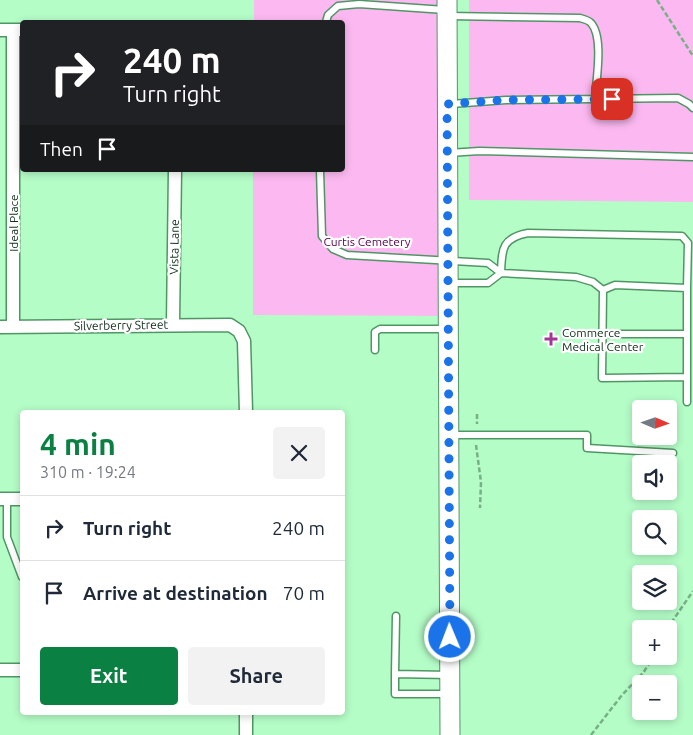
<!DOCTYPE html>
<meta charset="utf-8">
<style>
:root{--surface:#fff;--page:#f2f2f3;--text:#1f2937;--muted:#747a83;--line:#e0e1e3;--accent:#0b8043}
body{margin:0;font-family:Ubuntu,sans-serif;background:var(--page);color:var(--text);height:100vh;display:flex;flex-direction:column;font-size:19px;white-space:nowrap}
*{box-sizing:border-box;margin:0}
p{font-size:16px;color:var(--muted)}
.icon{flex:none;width:28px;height:28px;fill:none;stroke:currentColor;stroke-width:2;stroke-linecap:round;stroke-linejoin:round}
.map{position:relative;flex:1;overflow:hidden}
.side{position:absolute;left:20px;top:410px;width:325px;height:305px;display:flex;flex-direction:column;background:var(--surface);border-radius:5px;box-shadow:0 2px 8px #0003}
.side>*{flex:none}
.banner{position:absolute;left:20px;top:20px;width:325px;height:152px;border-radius:5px;box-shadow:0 2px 8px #0003;background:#202124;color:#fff;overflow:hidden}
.needle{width:32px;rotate:92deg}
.fabs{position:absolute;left:632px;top:400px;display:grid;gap:10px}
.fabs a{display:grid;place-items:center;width:45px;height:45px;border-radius:5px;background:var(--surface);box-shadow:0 2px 8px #0003;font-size:25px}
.pin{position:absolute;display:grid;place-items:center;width:42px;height:42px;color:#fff;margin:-21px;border-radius:10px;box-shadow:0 2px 8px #0006}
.me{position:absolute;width:55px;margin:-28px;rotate:359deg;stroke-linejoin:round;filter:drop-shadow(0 0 4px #0008)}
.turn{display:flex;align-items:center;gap:18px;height:105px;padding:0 20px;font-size:22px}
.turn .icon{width:65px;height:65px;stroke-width:2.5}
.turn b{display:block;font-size:35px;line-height:42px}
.then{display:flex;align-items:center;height:48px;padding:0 20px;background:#0003;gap:10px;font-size:19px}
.round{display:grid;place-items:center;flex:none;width:52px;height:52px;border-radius:5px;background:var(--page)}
.overview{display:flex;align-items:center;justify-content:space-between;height:85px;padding:0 20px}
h1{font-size:30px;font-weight:600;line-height:38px;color:var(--accent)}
.action{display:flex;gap:10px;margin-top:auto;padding:10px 20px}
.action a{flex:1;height:58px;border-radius:5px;background:var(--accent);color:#fff;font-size:20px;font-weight:600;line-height:58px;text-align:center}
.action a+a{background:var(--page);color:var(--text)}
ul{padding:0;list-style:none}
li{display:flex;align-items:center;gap:15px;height:65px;padding:0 20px;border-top:1px solid var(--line)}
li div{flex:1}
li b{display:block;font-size:19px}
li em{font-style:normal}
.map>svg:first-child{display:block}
.green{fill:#fcb9f1}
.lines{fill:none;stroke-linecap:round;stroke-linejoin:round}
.lane-casing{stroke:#509665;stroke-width:9}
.street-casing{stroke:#509665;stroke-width:15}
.secondary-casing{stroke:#509665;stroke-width:21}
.path{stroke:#77b086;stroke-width:2.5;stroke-dasharray:5 2.5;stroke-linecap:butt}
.lane{stroke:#fff;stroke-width:6}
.street{stroke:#fff;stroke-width:12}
.secondary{stroke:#fff;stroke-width:19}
.route{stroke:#1a73e8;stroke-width:9;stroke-dasharray:0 16.2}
.poi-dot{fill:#a33797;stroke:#fff;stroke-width:2}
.labels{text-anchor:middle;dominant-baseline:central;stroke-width:4.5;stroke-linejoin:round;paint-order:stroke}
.street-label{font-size:12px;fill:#0e2c18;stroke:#fff}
.park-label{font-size:12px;fill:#53024c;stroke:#fff}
.poi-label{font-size:12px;fill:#0e2c18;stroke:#fff;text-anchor:start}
</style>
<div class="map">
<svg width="693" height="735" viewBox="0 0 693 735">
<rect width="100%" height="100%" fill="#b4fdc7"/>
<path class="green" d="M254,0H444L442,316L253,315V170H342V22H254Z
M469,0H693V202L469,200Z"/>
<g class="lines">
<g class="lane-casing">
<path id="lane" d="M448,16L580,18C584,19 589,21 591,23C604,37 596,81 595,99
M326,22L328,15L338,6L359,4L445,10
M451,104L506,100L678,98L689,104L693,108
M449,153L479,151L693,157
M320,170L322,236L333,249L347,255L488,263L501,273L488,283H449
M528,233L682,236L688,243L687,288L615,285L603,290L593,282L576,277L501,273C502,250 501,238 528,233Z
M603,290L602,378L687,377
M602,334H687
M375,350V332L380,329H447
M687,402V288
M450,435H587V448L673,453
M7,499V537L22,577
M396,616L395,674L449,675
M395,674V694H447"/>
</g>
<g class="street-casing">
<path id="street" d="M0,30H22
M13,30V327
M173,324L175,170
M0,327L230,325L239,331L244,341L246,412
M0,499H22
M0,670H22
M246,712V735"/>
</g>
<g class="secondary-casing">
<path id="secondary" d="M447,0L450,735"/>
</g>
<path class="path" d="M657,0L693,56
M477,414V424
M476,445L481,482L480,508
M667,629L693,591
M591,735L622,695L643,673L654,656"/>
<use href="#lane" class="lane"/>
<use href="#street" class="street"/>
<use href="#secondary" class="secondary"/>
</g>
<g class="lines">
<path class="route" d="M450,637L447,104L506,100L612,99"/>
</g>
<path class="poi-dot" d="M548.5 331.5h5v5h5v5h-5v5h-5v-5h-5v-5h5z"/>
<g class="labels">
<g class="street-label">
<text transform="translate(13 223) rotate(-90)">Ideal Place</text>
<text transform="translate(174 247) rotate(-89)">Vista Lane</text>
<text transform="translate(121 325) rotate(-1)">Silverberry Street</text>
</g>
<g class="park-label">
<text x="367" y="241">Curtis Cemetery</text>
</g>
<g class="poi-label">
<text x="562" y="332">Commerce<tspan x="562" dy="14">Medical Center</tspan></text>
</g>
</g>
</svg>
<div class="fabs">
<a><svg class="needle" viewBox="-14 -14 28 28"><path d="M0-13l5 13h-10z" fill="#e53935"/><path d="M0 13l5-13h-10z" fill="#747a83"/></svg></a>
<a><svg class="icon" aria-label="sound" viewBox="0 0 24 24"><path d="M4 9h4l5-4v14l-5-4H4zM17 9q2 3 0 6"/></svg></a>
<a><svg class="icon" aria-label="search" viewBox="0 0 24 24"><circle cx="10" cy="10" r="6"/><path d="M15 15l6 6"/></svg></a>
<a><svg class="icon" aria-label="layers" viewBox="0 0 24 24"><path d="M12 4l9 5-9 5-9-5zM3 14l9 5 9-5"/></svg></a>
<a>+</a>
<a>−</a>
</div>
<div class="pin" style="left:612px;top:99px;background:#d93025"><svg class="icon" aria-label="arrive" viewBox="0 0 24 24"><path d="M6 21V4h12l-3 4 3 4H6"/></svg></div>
<svg class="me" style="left:450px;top:637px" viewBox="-20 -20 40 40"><circle r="17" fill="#1a73e8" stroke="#fff" stroke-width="3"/><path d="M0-11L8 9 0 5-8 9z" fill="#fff"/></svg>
<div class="banner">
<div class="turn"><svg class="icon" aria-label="right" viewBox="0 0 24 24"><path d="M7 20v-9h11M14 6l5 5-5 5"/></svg><div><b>240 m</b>Turn right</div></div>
<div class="then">Then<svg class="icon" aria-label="arrive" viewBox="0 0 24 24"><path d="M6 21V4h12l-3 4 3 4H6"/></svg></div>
</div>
<section class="side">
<div class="overview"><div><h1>4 min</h1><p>310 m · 19:24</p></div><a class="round"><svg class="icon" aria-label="close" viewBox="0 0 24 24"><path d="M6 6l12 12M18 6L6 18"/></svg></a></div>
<ul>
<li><svg class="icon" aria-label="right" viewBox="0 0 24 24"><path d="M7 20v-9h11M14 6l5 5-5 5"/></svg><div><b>Turn right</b></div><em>240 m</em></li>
<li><svg class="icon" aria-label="arrive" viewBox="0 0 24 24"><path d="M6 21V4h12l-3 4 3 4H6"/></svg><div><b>Arrive at destination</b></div><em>70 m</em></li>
</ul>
<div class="action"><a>Exit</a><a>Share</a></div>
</section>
</div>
